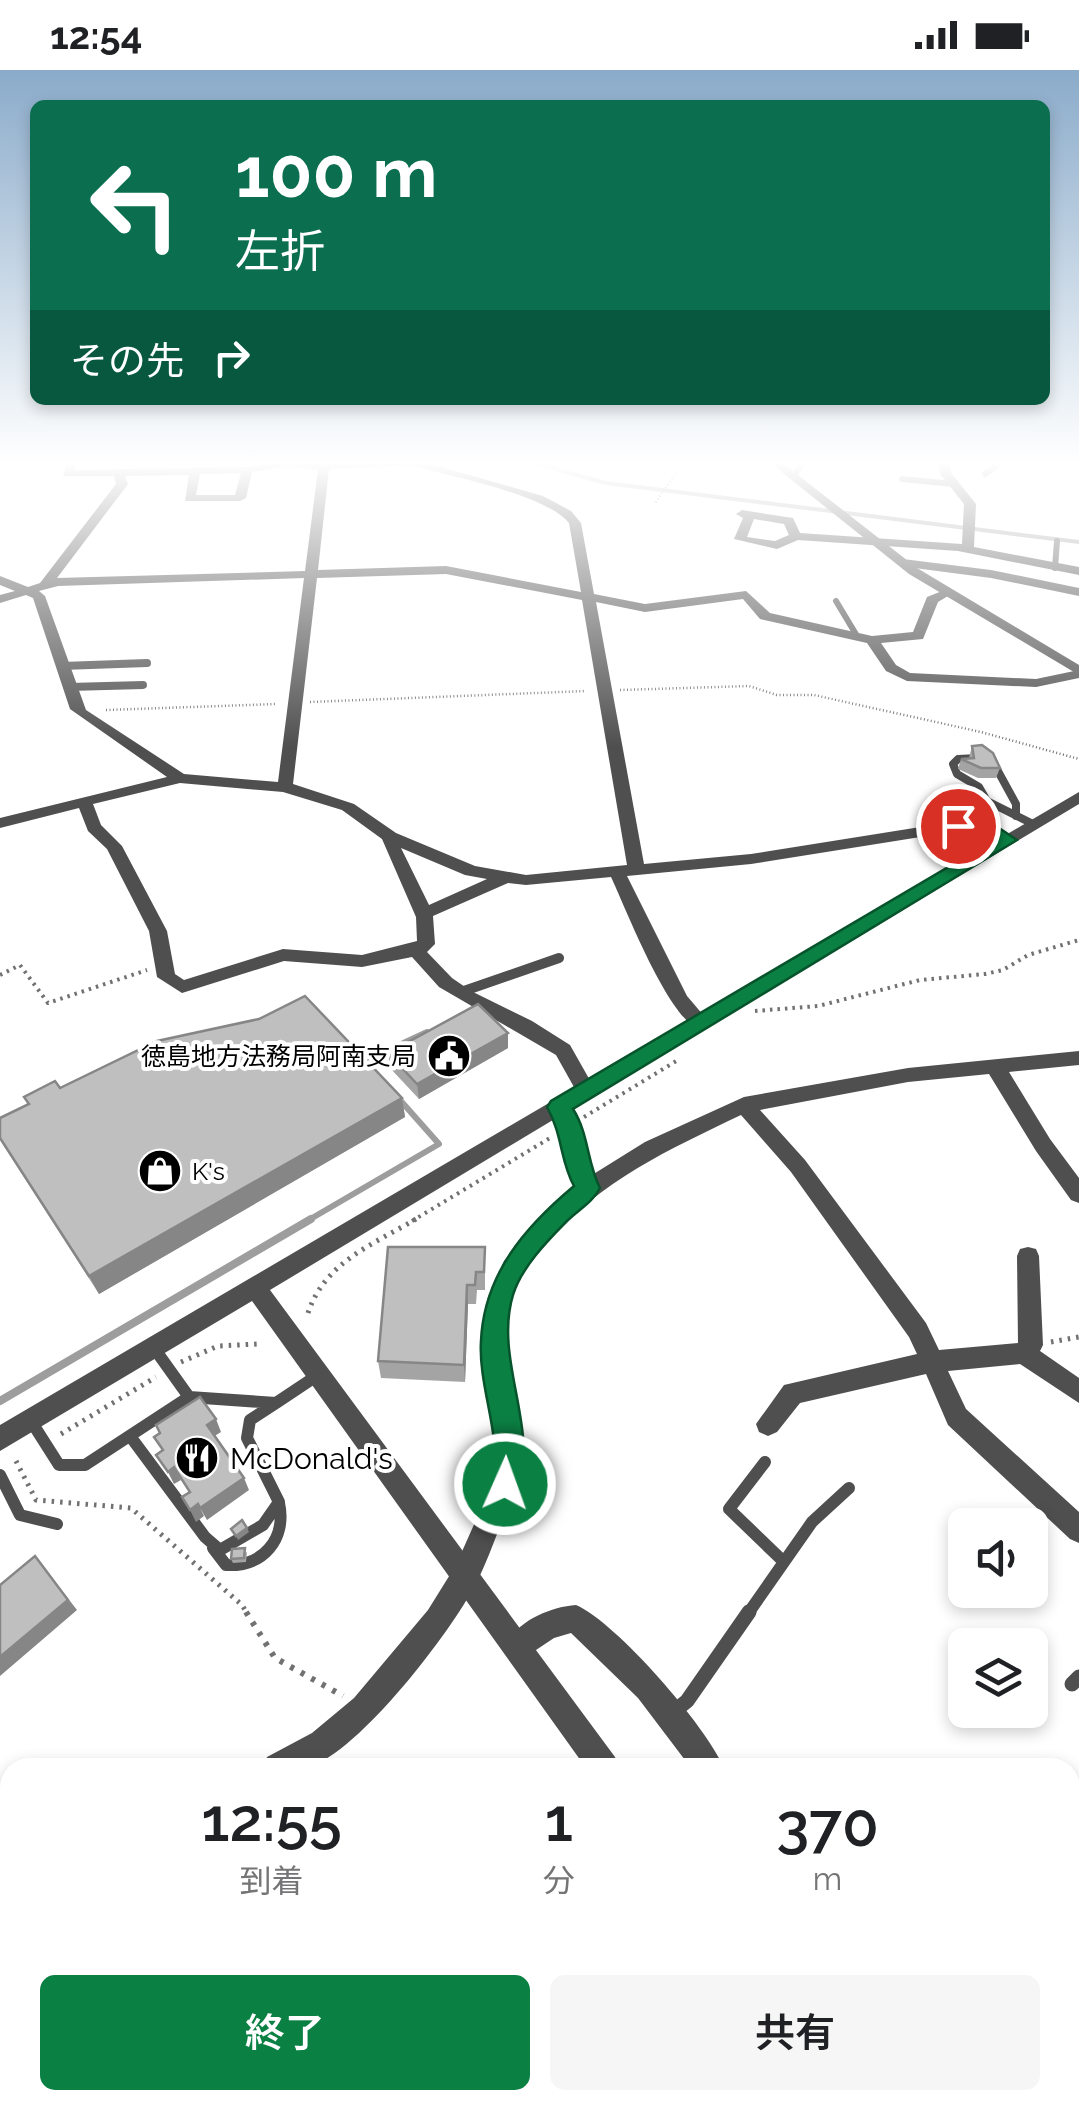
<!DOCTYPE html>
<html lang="ja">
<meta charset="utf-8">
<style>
:root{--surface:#fff;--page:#f6f6f6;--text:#202124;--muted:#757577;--accent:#0b8043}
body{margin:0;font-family:Raleway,"Noto Sans JP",sans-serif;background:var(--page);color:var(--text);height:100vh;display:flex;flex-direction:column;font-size:38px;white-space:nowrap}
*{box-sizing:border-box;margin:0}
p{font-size:32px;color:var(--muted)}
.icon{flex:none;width:55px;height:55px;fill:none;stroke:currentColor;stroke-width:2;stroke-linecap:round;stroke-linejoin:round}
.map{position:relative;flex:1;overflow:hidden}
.side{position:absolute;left:0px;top:1688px;width:1080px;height:352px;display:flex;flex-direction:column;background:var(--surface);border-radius:30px 30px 0 0;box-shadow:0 5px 15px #0003}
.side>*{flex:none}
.banner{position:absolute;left:30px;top:30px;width:1020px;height:305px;border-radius:15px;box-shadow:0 5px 15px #0003;background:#0b6e4f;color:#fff;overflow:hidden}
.controls{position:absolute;left:948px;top:1438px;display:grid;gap:20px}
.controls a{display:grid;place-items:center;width:100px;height:100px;border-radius:15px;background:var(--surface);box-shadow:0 5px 15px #0003;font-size:50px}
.pin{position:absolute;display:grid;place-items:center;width:85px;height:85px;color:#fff;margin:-42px;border:5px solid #fff;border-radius:50%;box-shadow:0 2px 10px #0007}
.me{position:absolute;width:110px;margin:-55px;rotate:2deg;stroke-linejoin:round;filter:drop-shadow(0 0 8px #0008)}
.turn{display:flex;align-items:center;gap:35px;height:210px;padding:0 40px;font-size:45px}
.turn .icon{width:130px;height:130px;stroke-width:2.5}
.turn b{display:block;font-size:70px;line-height:85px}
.then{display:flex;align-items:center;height:95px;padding:0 40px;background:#0003;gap:20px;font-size:38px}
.eta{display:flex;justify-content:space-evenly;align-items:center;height:170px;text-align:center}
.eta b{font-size:60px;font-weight:600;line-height:70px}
.button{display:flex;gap:20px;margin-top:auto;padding:20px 40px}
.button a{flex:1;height:115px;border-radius:15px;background:var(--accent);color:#fff;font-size:40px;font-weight:600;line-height:115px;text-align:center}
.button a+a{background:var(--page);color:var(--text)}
.status{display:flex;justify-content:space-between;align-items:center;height:70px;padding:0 50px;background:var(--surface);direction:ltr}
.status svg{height:28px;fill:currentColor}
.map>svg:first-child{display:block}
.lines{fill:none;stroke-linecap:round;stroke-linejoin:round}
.stream-far2{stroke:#9d9d9d;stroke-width:4}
.stream-far1{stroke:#9d9d9d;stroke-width:6}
.stream{stroke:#9d9d9d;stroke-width:8}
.path-far3{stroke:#717171;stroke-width:2.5;stroke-dasharray:1 2.5;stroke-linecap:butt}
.path-far2{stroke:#717171;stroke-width:4;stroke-dasharray:2.5 5;stroke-linecap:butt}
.path-far1{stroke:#717171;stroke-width:5;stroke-dasharray:2.5 6;stroke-linecap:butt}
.path{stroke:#717171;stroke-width:6;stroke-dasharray:4 8;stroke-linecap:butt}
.service-far4{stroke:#4f4f4f;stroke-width:6}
.service-far3{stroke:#4f4f4f;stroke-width:8}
.service-far2{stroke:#4f4f4f;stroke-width:10}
.service-far1{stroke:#4f4f4f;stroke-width:12}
.service{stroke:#4f4f4f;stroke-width:15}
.minor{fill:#4f4f4f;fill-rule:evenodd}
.tertiary{fill:#4f4f4f;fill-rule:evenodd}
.wall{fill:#a4a4a4}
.shaded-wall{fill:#868686}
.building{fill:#bfbfbf;stroke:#868686;stroke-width:2.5}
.route{fill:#0b8043;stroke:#07532c;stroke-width:2.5}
.labels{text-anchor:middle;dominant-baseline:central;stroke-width:8;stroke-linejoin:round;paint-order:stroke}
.poi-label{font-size:25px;fill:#000;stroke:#fff;text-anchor:end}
.near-poi-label{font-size:30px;fill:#000;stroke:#fff;text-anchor:start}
</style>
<div class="status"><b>12:54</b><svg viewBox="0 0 49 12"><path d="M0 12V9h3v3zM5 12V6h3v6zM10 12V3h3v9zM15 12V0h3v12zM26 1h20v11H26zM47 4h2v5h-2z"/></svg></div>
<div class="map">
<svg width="1079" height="2038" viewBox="0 0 1079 2038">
<rect width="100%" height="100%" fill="#fff"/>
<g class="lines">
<path class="stream-far2" d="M527,391L606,413L1079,472"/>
<path class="stream-far1" d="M365,991L427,962
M307,1151L439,1074L400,1030"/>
<path class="stream" d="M0,1331L311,1149"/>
<path class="path-far3" d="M647,391L670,393L679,399L655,433
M620,620L749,616L777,625H814L981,662L1079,689
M310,632L586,621
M106,640L276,634"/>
<path class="path-far2" d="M0,905L20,895L48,933L147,900
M755,941L818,936L920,910L985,904L1003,900L1028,885L1079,870
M584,1047L678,990
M412,1151L550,1068"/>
<path class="path-far1" d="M308,1243C325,1192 372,1175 416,1149
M1051,1272L1079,1267
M181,1292L218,1276L257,1274
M61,1364L156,1307
M16,1391L36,1430L131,1438L242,1535L248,1545"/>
<path class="path" d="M246,1542L275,1588L343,1626"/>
<path class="service-far4" d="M985,404L1003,391
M793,407L804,391
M902,409L954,414
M1055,498L1057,471
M836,531L857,566"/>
<path class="service-far3" d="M62,596L147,593
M69,617L143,615
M978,688L958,689L953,694L957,704L979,717L987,731L1033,754
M993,692L1016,734V746"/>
<path class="service-far2" d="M461,922L559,888"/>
<path class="service-far1" d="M154,1278L189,1327L276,1333L318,1305
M31,1351L59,1395H85L189,1327
M130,1366L205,1467L220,1480L263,1455L279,1432L247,1368L250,1350L276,1333
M765,1392L729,1439L784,1492
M0,1405L20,1445L57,1454
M213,1478L226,1495C263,1497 287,1469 279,1433
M747,1545L812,1452L849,1418"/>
<path class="service" d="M1072,1614L1079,1607
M672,1643L687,1631L749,1542
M1070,1768L1079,1780"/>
<path class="minor" d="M68,391H79L74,400L247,397L277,391H420L543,426L571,441L581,453L594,524L645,534L746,521L770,543L872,566L913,562L927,527L947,519L953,523L938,532L923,569L881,573L896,595L910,603L1036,609L1079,600V608L1036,617L907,611L886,601L867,573L760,549L743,529L645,542L596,532L644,794L751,784L958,751L989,752L1015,769L1007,774L980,761H958L751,794L627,806L687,926L710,953L700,960C668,948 627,841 611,807L526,815L508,813L433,846L435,874L427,882L452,908L471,921L532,951L570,975L596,1021L593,1026H579L556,985L439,917L412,887L362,897L284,891L182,923L157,907L149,861L107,779L88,761L79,738L0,758V748L167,707L70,639L33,528L26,525L0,533V525L15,521L0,515V506L28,517L40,513L116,414L114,406H63ZM410,395C448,406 546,424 569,453L581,522L446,496L318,500L329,399ZM286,396L318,400L305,501L57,508L128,414L125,406L189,405L185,431H240L246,428L252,402ZM241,403L235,425H196L200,404ZM446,504L582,530L627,795L526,805L475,796L396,763L354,734L293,714L317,508ZM304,508L278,712L184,704L86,640L45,526L39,521L58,516ZM180,713L283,722L342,740L382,769L416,847L417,871L362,885L283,879L184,910L175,904L167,861L122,776L101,755L93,734ZM401,778L465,805L487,809L429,835Z
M937,391H948L952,404L976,434L974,477L1079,497V505L958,481L798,470L777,479L734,469L743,448L736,444L742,440L793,448L800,463L962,474L964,434L941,405ZM754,449L784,454L789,465L775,471L747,467Z
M903,489L991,500L1079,518V526L991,508L899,496V490Z
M1079,981V995L1009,1002L1050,1069L1079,1108V1133L1071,1130L1036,1081L989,1004L908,1012L760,1040L805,1090L926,1253L939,1280L1018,1273L1017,1186L1020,1179L1028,1177L1036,1179L1039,1186L1043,1275L1040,1281L1079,1308V1333L1020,1294L948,1301L966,1339L1079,1442V1473L1070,1469L948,1355L926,1304L800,1333L777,1362L768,1366L759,1362L756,1354L784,1315L917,1284L909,1267L791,1102L741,1045C670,1079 599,1111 547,1173C537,1184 525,1195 519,1208C487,1272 529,1343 518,1410C516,1424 508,1438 502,1452C493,1473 486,1495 475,1515C451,1562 359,1682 309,1697C296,1701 277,1698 263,1698L267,1687L312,1663L354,1628L428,1540L456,1495L492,1414L496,1376L482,1273L488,1227L504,1191L550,1138L576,1116L549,1037L552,1032H566L578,1057L592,1105L645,1072L744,1027L908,998Z
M576,1535C616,1552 707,1657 724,1698H691L638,1628L571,1563L554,1568L518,1592L508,1588L504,1578C515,1552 549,1537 576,1535Z
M10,1874V1909L0,1913V1878Z
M1079,1956V1994L1070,1998V1960Z
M409,2030H443L445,2038H411Z
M920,2030H956L959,2038H923Z
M997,2030H1036L1033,2038H994Z"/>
<path class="tertiary" d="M768,391H780L917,498L1079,595V605L909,504Z
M1079,722V734L270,1220L615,1687L619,1698H586L252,1231L0,1381V1355Z
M0,1999L10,2003V2030H21L23,2038H0Z
M830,2030H867L870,2038H833Z"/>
</g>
<path class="wall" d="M972,676L1000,698L996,708H978L958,699L961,689L969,688Z
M508,963V978L419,1029L390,998L388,983Z
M60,1018L402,1028L405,1047L99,1224L0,1070V1068L28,1034L24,1027Z
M485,1177V1220H477L476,1234H468L465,1312L381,1308L378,1291Z
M247,1482L246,1492L233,1493L231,1489Z"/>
<path class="shaded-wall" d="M508,963V978L419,1029L417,1014Z
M402,1028L405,1047L99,1224L89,1206Z
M467,1215L468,1234L465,1312L464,1295Z
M216,1349L221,1362L213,1367L207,1355Z
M174,1397L181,1410L174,1414L168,1402Z
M244,1408L249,1420L207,1450L200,1438Z
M198,1434L204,1446L196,1452L190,1440Z
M247,1458L249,1462L238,1470L236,1466Z
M35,1486L77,1540L0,1606V1587Z"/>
<path class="building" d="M982,675L993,683L1000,698H981L961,689L974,688L972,676Z
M305,926L402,1028L89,1206L0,1068V1048L29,1034L24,1027L55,1011L60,1018L157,971L259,949Z
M478,934L508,963L417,1014L388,983Z
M388,1177H485L484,1202H476L475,1215H467L464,1295L378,1291Z
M200,1327L216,1349L207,1355L244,1408L200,1438L198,1434L190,1440L182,1427L190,1422L174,1397L168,1402L156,1385L163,1380L154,1367L160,1363L156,1355Z
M242,1450L247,1458L236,1466L231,1459Z
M245,1478L244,1488L231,1489L232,1479Z
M35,1486L68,1530L0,1587V1515Z"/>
<linearGradient id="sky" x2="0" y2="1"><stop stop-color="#8aabca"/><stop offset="0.58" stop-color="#fff"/><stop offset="1" stop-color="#fff" stop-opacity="0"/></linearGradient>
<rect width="1079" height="677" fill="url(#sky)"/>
<path class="route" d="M958,750L990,752L1017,770L573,1039C589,1064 587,1093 600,1118C593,1132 578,1140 567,1151C548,1170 521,1198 513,1225C493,1291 542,1362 516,1425L505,1429L495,1425C487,1406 495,1384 493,1363C489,1334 479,1300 481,1271C484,1204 525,1157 574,1116C560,1091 563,1066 547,1037L551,1031L994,770L980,762L951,760L949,756Z"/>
<defs>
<g id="civic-disc" transform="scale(2.25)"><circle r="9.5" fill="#000" stroke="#fff"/><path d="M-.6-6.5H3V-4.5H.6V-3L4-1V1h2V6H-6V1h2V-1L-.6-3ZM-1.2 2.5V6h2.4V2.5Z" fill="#fff"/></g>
<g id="shop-disc" transform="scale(2.25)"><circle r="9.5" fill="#000" stroke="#fff"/><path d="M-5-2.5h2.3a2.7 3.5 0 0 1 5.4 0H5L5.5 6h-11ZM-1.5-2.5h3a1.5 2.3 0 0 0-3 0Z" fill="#fff"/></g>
<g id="restaurant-disc" transform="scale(2.25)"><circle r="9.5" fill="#000" stroke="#fff"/><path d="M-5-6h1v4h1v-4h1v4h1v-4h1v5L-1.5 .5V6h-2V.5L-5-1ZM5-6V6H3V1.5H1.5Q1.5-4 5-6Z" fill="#fff"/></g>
</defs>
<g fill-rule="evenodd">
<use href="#civic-disc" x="449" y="986"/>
<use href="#shop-disc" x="160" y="1101"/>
<use href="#restaurant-disc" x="197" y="1388"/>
</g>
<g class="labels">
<g class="poi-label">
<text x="416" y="986">徳島地方法務局阿南支局</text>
<text x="192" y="1101" text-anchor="start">K's</text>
</g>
<g class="near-poi-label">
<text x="230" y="1388">McDonald's</text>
</g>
</g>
</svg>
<div class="controls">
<a><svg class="icon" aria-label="sound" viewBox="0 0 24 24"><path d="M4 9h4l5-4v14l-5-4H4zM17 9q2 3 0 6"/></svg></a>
<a><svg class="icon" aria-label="layers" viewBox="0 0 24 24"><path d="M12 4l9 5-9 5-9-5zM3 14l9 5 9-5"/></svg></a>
</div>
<div class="pin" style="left:958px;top:756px;background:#d93025"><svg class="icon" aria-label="arrive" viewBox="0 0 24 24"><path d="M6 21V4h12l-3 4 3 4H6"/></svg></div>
<svg class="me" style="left:505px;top:1414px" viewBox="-20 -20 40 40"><circle r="17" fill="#0b8043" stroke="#fff" stroke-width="3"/><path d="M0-11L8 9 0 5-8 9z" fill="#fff"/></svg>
<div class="banner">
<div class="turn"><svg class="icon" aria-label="left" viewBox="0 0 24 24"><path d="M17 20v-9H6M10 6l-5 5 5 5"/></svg><div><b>100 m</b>左折</div></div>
<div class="then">その先<svg class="icon" aria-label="right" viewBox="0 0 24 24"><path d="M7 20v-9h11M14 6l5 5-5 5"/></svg></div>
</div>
<section class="side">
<div class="eta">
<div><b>12:55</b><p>到着</p></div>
<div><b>1</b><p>分</p></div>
<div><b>370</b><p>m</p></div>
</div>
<div class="button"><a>終了</a><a>共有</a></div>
</section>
</div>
